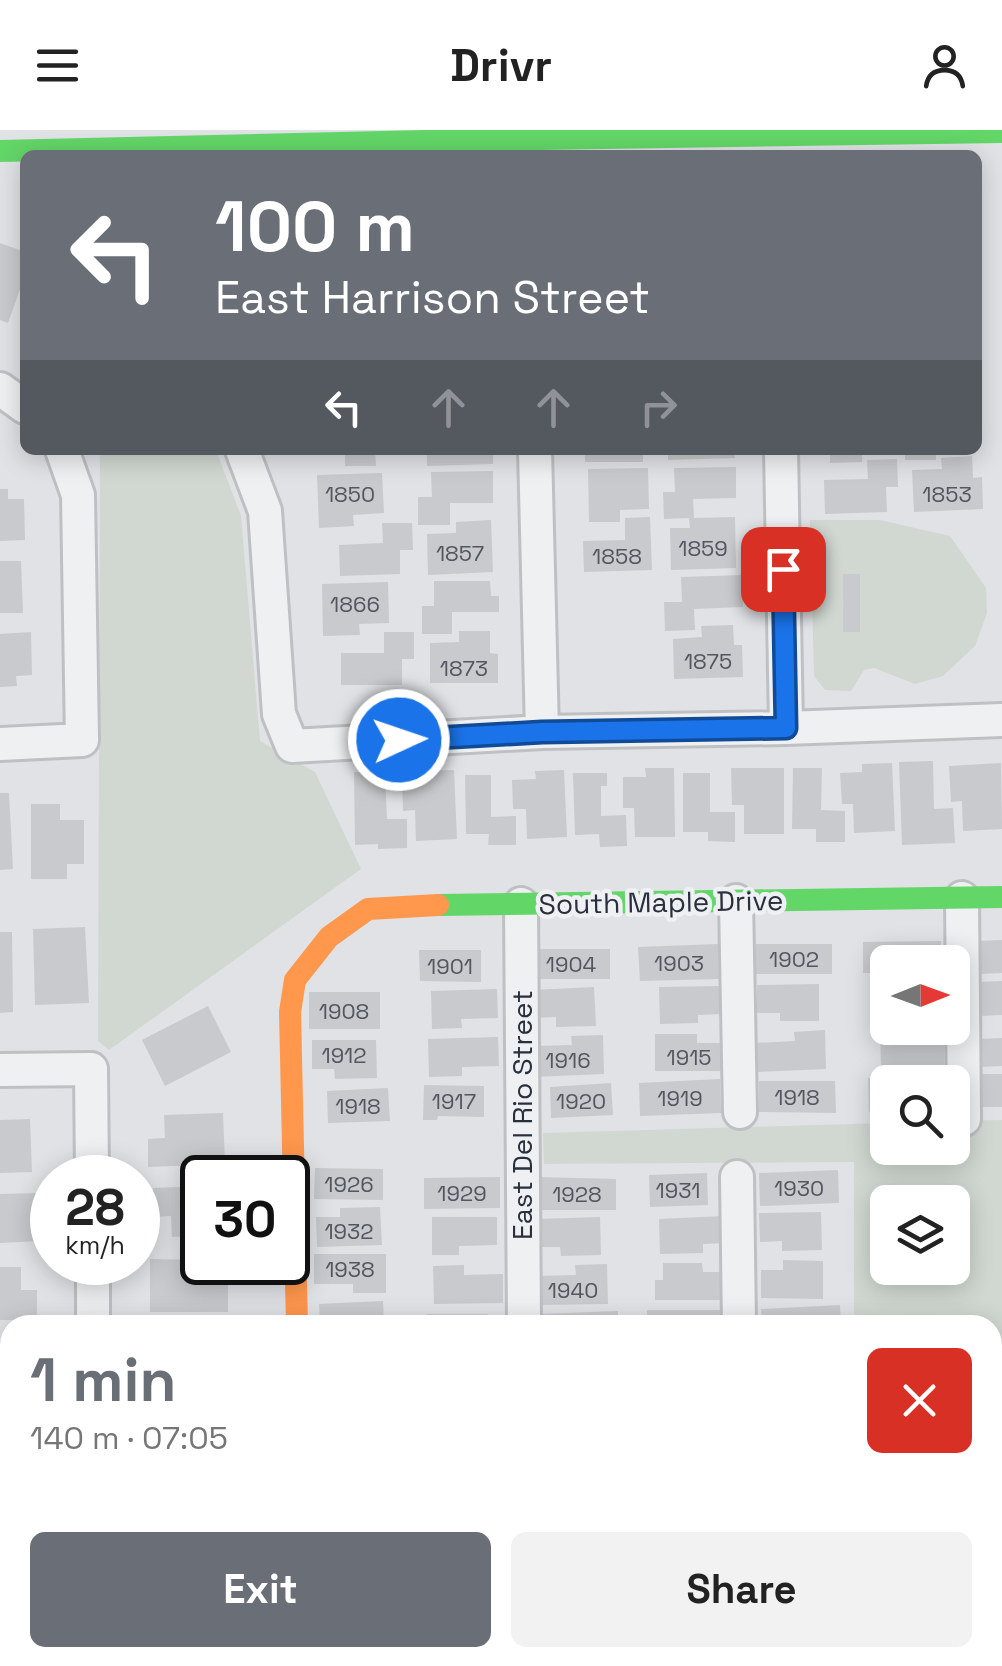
<!DOCTYPE html>
<meta charset="utf-8">
<style>
:root{--surface:#fff;--page:#f2f2f2;--text:#222;--muted:#767676;--accent:#6a6e77}
body{margin:0;font-family:"Space Grotesk",sans-serif;background:var(--page);color:var(--text);height:100vh;display:flex;flex-direction:column;font-size:38px;white-space:nowrap}
*{box-sizing:border-box;margin:0}
p{font-size:32px;color:var(--muted)}
.icon{flex:none;width:55px;height:55px;fill:none;stroke:currentColor;stroke-width:2;stroke-linecap:round;stroke-linejoin:round}
.map{position:relative;flex:1;overflow:hidden}
.panel{position:absolute;left:0px;top:1185px;width:1002px;height:352px;display:flex;flex-direction:column;background:var(--surface);border-radius:30px 30px 0 0;box-shadow:0 5px 25px #0003}
.panel>*{flex:none}
.top-card{position:absolute;left:20px;top:20px;width:962px;height:305px;border-radius:15px;box-shadow:0 5px 25px #0003;background:#6a6e77;color:#fff;overflow:hidden}
.needle{width:65px;rotate:89deg}
.buttons{position:absolute;left:870px;top:815px;display:grid;gap:20px}
.buttons a{display:grid;place-items:center;width:100px;height:100px;border-radius:15px;background:var(--surface);box-shadow:0 5px 25px #0003;font-size:50px}
.speed{position:absolute;left:30px;top:1025px;display:flex;gap:20px;font-size:50px;font-weight:700;text-align:center}
.speed>*{display:grid;place-content:center;width:130px;height:130px;border-radius:50%;background:var(--surface);box-shadow:0 5px 25px #0003;line-height:1}
.speed small{font-size:25px;font-weight:400}
.speed .limit{border:5px solid #111;border-radius:15px;background:#fff;color:#111}
.pin{position:absolute;display:grid;place-items:center;width:85px;height:85px;color:#fff;margin:-42px;border-radius:20px;box-shadow:0 5px 15px #0006}
.me{position:absolute;width:110px;margin:-55px;rotate:87deg;stroke-linejoin:round;filter:drop-shadow(0 0 8px #0008)}
.turn{display:flex;align-items:center;gap:35px;height:210px;padding:0 30px;font-size:45px}
.turn .icon{width:130px;height:130px;stroke-width:2.5}
.turn b{display:block;font-size:70px;line-height:85px}
.lanes{display:flex;align-items:center;height:95px;padding:0 30px;background:#0003;justify-content:center;gap:50px;direction:ltr}
.lanes .off{opacity:.35}
.round{display:grid;place-items:center;flex:none;width:105px;height:105px;border-radius:15px;background:var(--page)}
.summary{display:flex;align-items:center;justify-content:space-between;height:170px;padding:0 30px}
h1{font-size:60px;font-weight:700;line-height:75px;color:var(--accent)}
.button{display:flex;gap:20px;margin-top:auto;padding:20px 30px}
.button a{flex:1;height:115px;border-radius:15px;background:var(--accent);color:#fff;font-size:40px;font-weight:700;line-height:115px;text-align:center}
.button a+a{background:var(--page);color:var(--text)}
header{display:flex;justify-content:space-between;align-items:center;height:130px;padding:0 30px;background:var(--surface);font-size:45px;font-weight:700}
.map>svg:first-child{display:block}
.green{fill:#d1d8d1;fill-rule:evenodd}
.building{fill:#c9cacd}
.lines{fill:none;stroke-linecap:round;stroke-linejoin:round}
.street-casing{stroke:#bfc0c3;stroke-width:38}
.street{stroke:#eff0f2;stroke-width:32}
.fast{stroke:#63d668;stroke-width:22}
.slow{stroke:#ff974d;stroke-width:22}
.route-casing{stroke:#114b97;stroke-width:25}
.route{stroke:#1a73e8;stroke-width:18}
.labels{text-anchor:middle;dominant-baseline:central;stroke-width:9;stroke-linejoin:round;paint-order:stroke}
.number-label{font-size:22px;fill:#525661}
.street-label{font-size:28px;fill:#2a2f3c;stroke:#eef0f4}
</style>
<header><svg class="icon" aria-label="menu" viewBox="0 0 24 24"><path d="M4 6h16M4 12h16M4 18h16"/></svg>Drivr<svg class="icon" aria-label="person" viewBox="0 0 24 24"><circle cx="12" cy="8" r="4"/><path d="M4 21q1-7 8-7t8 7"/></svg></header>
<div class="map">
<svg width="1002" height="1536" viewBox="0 0 1002 1536">
<rect width="100%" height="100%" fill="#e0e2e5"/>
<path class="green" d="M100,320H216L241,386L260,611L315,642L361,739L109,920L98,911Z
M810,390H880L950,406L986,458L987,483L975,516L943,546L915,554L874,538L864,540L851,561L825,560L814,546Z
M1002,990V1214H993L992,1195H854V1032L544,1034L543,1003L887,993L888,1018H952L953,991ZM888,1072H952V1138H888Z"/>
<path class="building" d="M0,113L25,122V145L8,193L0,190Z
M345,320H375L376,336H345Z
M427,320H493V334L427,336Z
M585,320H643V332H585Z
M668,320H734L735,328L668,330Z
M830,320H862V332L830,333Z
M905,320H936V330H905Z
M972,326L973,348L982,347L983,379L914,382L912,340L942,339L941,328Z
M897,329L898,357H886L887,382L825,384L824,350L868,349L867,330Z
M736,337V368L693,369L694,388L735,387L736,438L671,440L670,398H690L689,388L664,389L663,362H675L674,338Z
M648,338L649,379L620,380V392H589L588,339Z
M493,341V373H450V395H418V367H432L431,342Z
M382,343L384,383L353,385L354,396L319,398L317,345Z
M0,359H8V369H24L25,410L0,411Z
M650,387L652,440L584,442L583,411L625,410V388Z
M491,390L493,442L428,445L427,404L456,403V392Z
M382,393H412L413,420H400V444L340,446L339,415L383,413Z
M0,431H21L23,483H0Z
M843,444H860V502H843Z
M743,445V477L694,479L695,500L665,501L664,472H682L681,447Z
M434,451H490L491,466H499V482H452V504H422V476H434Z
M388,452L389,493L359,494L360,505L323,506L322,454Z
M733,495L734,515H742L743,547L674,549L673,509L702,507L701,496Z
M459,501H490V523L498,524V553H430V513L459,512Z
M31,502L32,545L16,546L17,556L0,557V504Z
M384,502H414V529H402V555H341V523H384Z
M933,631L934,679L953,678L955,713L902,715L899,632Z
M892,633L895,701L854,703L853,674H842L840,643L862,642V634Z
M1001,633L1002,699L963,701L962,671L951,672L949,636Z
M645,638H674L675,707H635L634,678H623V647H646Z
M731,638H784V704H744V675H732Z
M793,638H822L821,680L845,681V712H816V699H792Z
M454,640L457,709L416,711L415,680L403,681L402,650L424,649V641Z
M564,640L567,707L527,709L526,679H513L512,650L536,649L535,641Z
M354,642H385L387,689H407V718L378,719V714L355,715Z
M573,643H607V656H601V686L626,685L627,716L600,717L599,704L575,705Z
M683,643H710V682H735V712L708,711V702H683Z
M465,645H491V687L516,686V715H488L489,704H466Z
M0,663H9L13,739L0,740Z
M31,674H60V690H84V734H67V749H31Z
M85,797L89,873L35,875L33,799Z
M0,802H12L13,882L0,883Z
M1002,810V843L979,844L977,811Z
M941,811V832H888V843H863V812Z
M718,814L719,849L640,851L638,817Z
M756,814H832V844H756Z
M532,819H610V849H532Z
M419,820H481V852L420,851Z
M1002,851V885L979,886L978,852Z
M819,854V891H780V883H757V855Z
M888,854V890L876,891L875,855Z
M720,856L721,884L698,885V893L660,894L659,857Z
M594,857L596,896L556,897V887L533,888L532,860Z
M497,859L498,888L461,889L462,898L432,899L431,861Z
M309,862H380V899H309Z
M208,876L231,922L165,956L142,910Z
M825,900L826,939L756,942L755,913L795,911L794,902Z
M880,900H920L921,908H944V937H881Z
M655,904H697V913H722V941H655Z
M603,905L604,944L534,947L533,916L572,915L571,906Z
M498,907L499,936L462,937V946L429,947L428,909Z
M1002,908V936L979,937L978,909Z
M312,910H376L377,948L335,949L334,939H312Z
M981,944H1002V977H981Z
M929,946V952H888V981L869,982L868,948Z
M720,949L721,983L640,986L639,953Z
M759,951H835L836,983L759,982Z
M611,953L613,985L551,988L550,957Z
M424,955L484,956V987L438,986L437,990H423Z
M388,958L390,991L328,993L327,961Z
M223,983L225,1034L148,1037V1009L165,1008L164,985Z
M30,989L32,1042L0,1043V990Z
M315,1038L383,1039V1070L314,1069Z
M838,1040L839,1073L760,1076L759,1043Z
M707,1043L708,1075L650,1077L649,1045Z
M500,1047V1078L424,1079V1048Z
M537,1047L616,1049V1080H537Z
M202,1056V1106L172,1107L171,1086L154,1087L153,1058Z
M39,1063L40,1111L0,1113V1064Z
M380,1077L382,1115L317,1117L316,1087H340V1078Z
M821,1082L822,1120L782,1121V1111L760,1112L759,1083Z
M724,1086L725,1113L703,1114V1123L660,1124L659,1089Z
M432,1087H497V1115L459,1116V1125H432Z
M600,1087L601,1125L561,1126L560,1117H538L537,1089Z
M314,1124H386V1163H353V1154H314Z
M150,1129L202,1130V1132H228V1182H150Z
M783,1130L823,1131V1169L761,1168V1140H783Z
M663,1133H702L703,1142H726V1170H655V1150H663Z
M607,1134L608,1174L538,1175L537,1146L576,1145L575,1135Z
M464,1135V1145L503,1144V1173L434,1174L433,1136Z
M0,1137H21V1160H37V1190H0Z
M383,1171L384,1195H320L319,1174Z
M840,1175L841,1195H762L761,1179Z
M647,1180H725V1195H647Z
M618,1181V1195H541L540,1184Z
M427,1184H488V1195H427Z
M0,1210H10V1262H0Z
M0,1284H10V1335H0Z
M0,1356H10V1409H0Z
M0,1515H10V1528H18V1536H0Z
M144,1528H221V1536H144Z"/>
<g class="lines">
<g class="street-casing">
<path id="street" d="M0,259L25,277
M242,320L265,381L279,584L292,616L542,602L786,598L1002,590
M535,320L542,602
M781,320L786,598
M0,614L82,610L78,365L62,320
M962,768L964,989
M736,771L740,982
M521,774L524,1195
M0,940L91,939L92,1048
M737,1047L739,1195
M93,1132V1195
M992,1266L1002,1265
M0,1462L10,1461
M358,1528V1536
M967,1528V1536"/>
</g>
<use href="#street" class="street"/>
<path class="fast" d="M0,21L467,10L1002,2
M438,775L1002,767"/>
<path class="slow" d="M297,1195L290,882L295,850L329,807L368,779L438,775"/>
</g>
<g class="lines">
<g class="route-casing">
<path id="route" d="M399,610L542,602L786,598L783,439"/>
</g>
<use href="#route" class="route"/>
</g>
<g class="labels">
<g class="number-label">
<text x="350" y="364">1850</text>
<text x="947" y="364">1853</text>
<text x="703" y="418">1859</text>
<text x="460" y="423">1857</text>
<text x="617" y="426">1858</text>
<text x="355" y="474">1866</text>
<text x="708" y="531">1875</text>
<text x="464" y="538">1873</text>
<text x="794" y="829">1902</text>
<text x="679" y="833">1903</text>
<text x="571" y="834">1904</text>
<text x="450" y="836">1901</text>
<text x="344" y="881">1908</text>
<text x="344" y="925">1912</text>
<text x="689" y="927">1915</text>
<text x="568" y="930">1916</text>
<text x="797" y="967">1918</text>
<text x="680" y="968">1919</text>
<text x="454" y="971">1917</text>
<text x="581" y="971">1920</text>
<text x="358" y="976">1918</text>
<text x="349" y="1054">1926</text>
<text x="799" y="1058">1930</text>
<text x="678" y="1060">1931</text>
<text x="462" y="1063">1929</text>
<text x="577" y="1064">1928</text>
<text x="349" y="1101">1932</text>
<text x="350" y="1139">1938</text>
<text x="573" y="1160">1940</text>
</g>
<g class="street-label">
<text transform="translate(661 772) rotate(-1)">South Maple Drive</text>
<text transform="translate(522 985) rotate(-90)">East Del Rio Street</text>
</g>
</g>
</svg>
<div class="buttons">
<a><svg class="needle" viewBox="-14 -14 28 28"><path d="M0-13l5 13h-10z" fill="#e53935"/><path d="M0 13l5-13h-10z" fill="#767676"/></svg></a>
<a><svg class="icon" aria-label="search" viewBox="0 0 24 24"><circle cx="10" cy="10" r="6"/><path d="M15 15l6 6"/></svg></a>
<a><svg class="icon" aria-label="layers" viewBox="0 0 24 24"><path d="M12 4l9 5-9 5-9-5zM3 14l9 5 9-5"/></svg></a>
</div>
<div class="speed"><div>28<small>km/h</small></div><div class="limit">30</div></div>
<div class="pin" style="left:783px;top:439px;background:#d93025"><svg class="icon" aria-label="arrive" viewBox="0 0 24 24"><path d="M6 21V4h12l-3 4 3 4H6"/></svg></div>
<svg class="me" style="left:399px;top:610px" viewBox="-20 -20 40 40"><circle r="17" fill="#1a73e8" stroke="#fff" stroke-width="3"/><path d="M0-11L8 9 0 5-8 9z" fill="#fff"/></svg>
<div class="top-card">
<div class="turn"><svg class="icon" aria-label="left" viewBox="0 0 24 24"><path d="M17 20v-9H6M10 6l-5 5 5 5"/></svg><div><b>100 m</b>East Harrison Street</div></div>
<div class="lanes"><svg class="icon" aria-label="left" viewBox="0 0 24 24"><path d="M17 20v-9H6M10 6l-5 5 5 5"/></svg><svg class="icon off" aria-label="ahead" viewBox="0 0 24 24"><path d="M12 20V5M6 11l6-6 6 6"/></svg><svg class="icon off" aria-label="ahead" viewBox="0 0 24 24"><path d="M12 20V5M6 11l6-6 6 6"/></svg><svg class="icon off" aria-label="right" viewBox="0 0 24 24"><path d="M7 20v-9h11M14 6l5 5-5 5"/></svg></div>
</div>
<section class="panel">
<div class="summary"><div><h1>1 min</h1><p>140 m · 07:05</p></div><a class="round" style="background:#d93025;color:#fff"><svg class="icon" aria-label="close" viewBox="0 0 24 24"><path d="M6 6l12 12M18 6L6 18"/></svg></a></div>
<div class="button"><a>Exit</a><a>Share</a></div>
</section>
</div>
